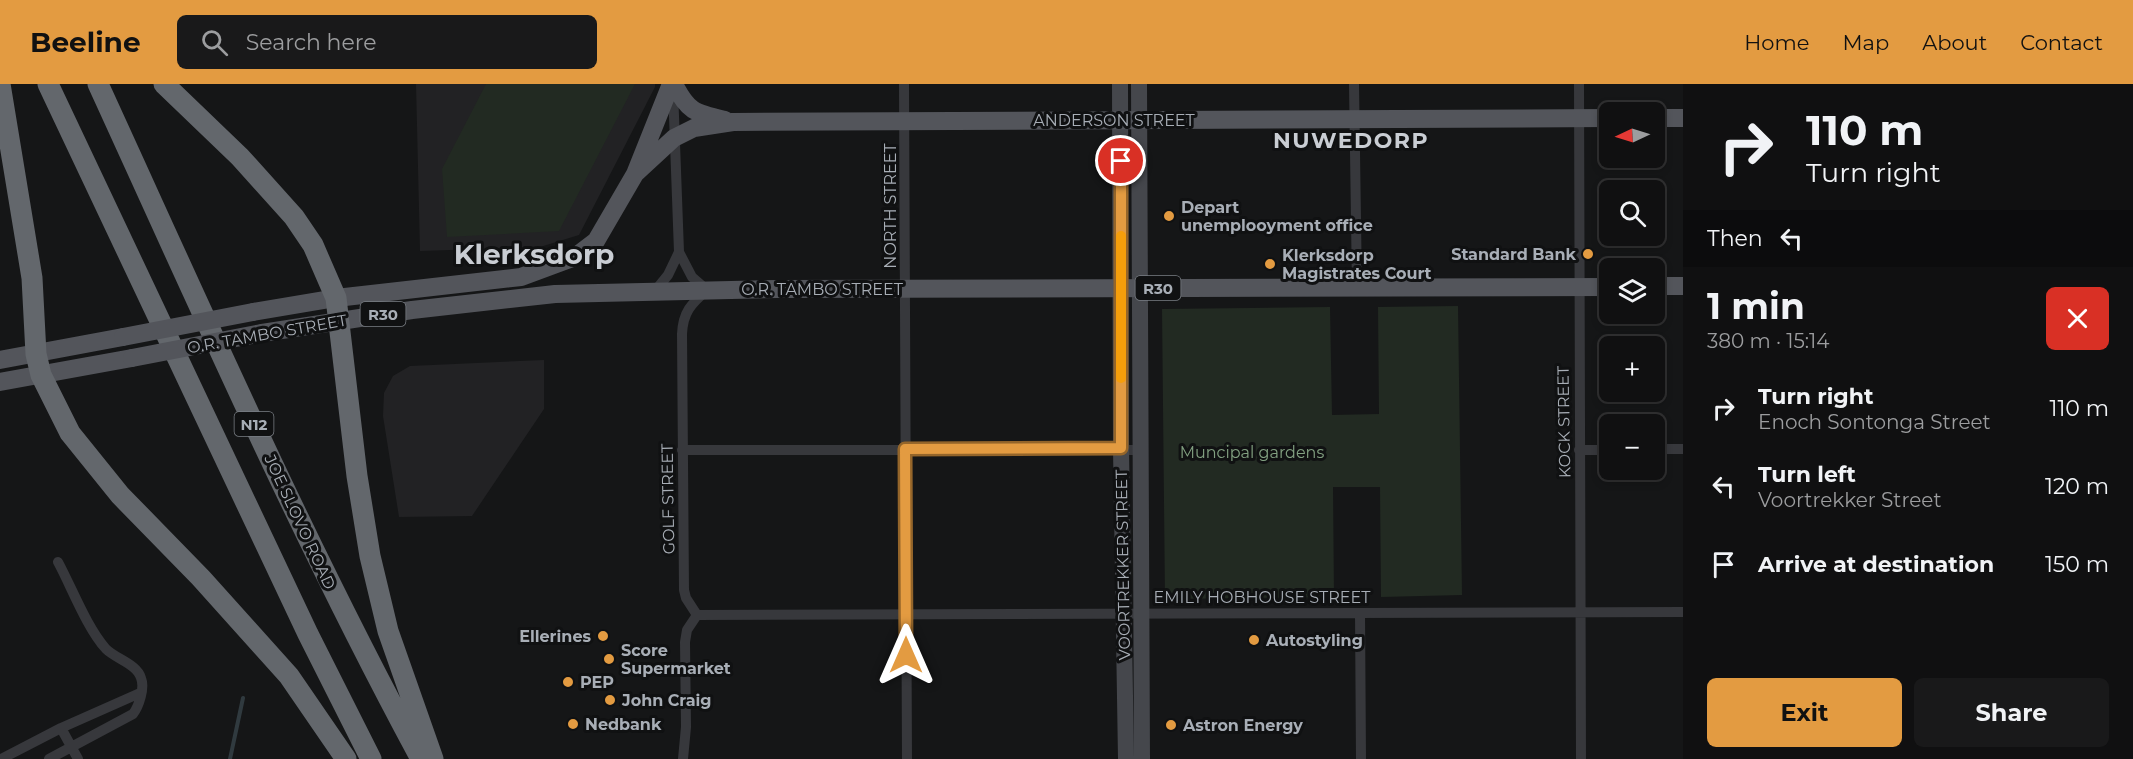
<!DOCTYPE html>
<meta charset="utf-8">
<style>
:root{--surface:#101011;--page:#19191a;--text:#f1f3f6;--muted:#9c9d9f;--line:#303031;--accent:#e39b41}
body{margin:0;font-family:Montserrat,sans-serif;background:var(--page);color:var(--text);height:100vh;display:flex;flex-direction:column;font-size:22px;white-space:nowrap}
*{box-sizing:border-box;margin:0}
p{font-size:20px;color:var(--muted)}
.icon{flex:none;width:33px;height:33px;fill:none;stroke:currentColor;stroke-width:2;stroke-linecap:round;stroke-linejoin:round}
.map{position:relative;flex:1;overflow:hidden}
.side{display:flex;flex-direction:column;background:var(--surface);width:450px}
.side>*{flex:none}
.top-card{background:#101011;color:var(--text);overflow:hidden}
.needle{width:39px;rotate:266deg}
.controls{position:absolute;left:1599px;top:18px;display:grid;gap:12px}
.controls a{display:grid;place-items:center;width:66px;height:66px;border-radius:9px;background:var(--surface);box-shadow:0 3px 9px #0003,0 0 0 2px var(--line);font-size:30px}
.pin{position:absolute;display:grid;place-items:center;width:51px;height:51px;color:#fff;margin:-26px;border:3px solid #fff;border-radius:50%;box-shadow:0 2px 6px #0007}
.me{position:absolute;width:66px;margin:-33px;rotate:0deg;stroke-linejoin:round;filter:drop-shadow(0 0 4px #0008)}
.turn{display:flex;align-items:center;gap:21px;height:126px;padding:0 24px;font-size:27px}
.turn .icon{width:78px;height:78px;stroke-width:2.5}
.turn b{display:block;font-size:42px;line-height:51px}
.then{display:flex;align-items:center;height:57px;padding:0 24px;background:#0003;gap:12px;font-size:22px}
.round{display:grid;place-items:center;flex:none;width:63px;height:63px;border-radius:9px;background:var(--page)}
.summary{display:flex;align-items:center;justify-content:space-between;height:102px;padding:0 24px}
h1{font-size:36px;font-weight:700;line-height:45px}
.primary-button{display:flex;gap:12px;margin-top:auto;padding:12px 24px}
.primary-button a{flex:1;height:69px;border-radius:9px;background:var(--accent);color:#111;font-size:24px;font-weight:700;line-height:69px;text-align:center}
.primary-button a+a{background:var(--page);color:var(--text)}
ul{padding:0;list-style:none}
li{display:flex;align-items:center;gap:18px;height:78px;padding:0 24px}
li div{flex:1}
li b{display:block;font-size:22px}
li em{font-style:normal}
header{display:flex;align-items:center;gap:36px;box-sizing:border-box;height:84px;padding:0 30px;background:var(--accent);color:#111}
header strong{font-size:28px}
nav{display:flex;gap:33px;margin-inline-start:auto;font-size:21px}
.search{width:420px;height:54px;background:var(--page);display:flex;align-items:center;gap:15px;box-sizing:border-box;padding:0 21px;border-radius:9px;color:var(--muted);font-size:22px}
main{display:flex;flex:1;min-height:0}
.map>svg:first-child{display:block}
.built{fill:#222224}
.green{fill:#222a22}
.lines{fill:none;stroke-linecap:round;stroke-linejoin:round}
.stream{stroke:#303a3f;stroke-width:4}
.street{stroke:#37383c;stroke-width:10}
.secondary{stroke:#45474c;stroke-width:16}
.primary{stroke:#53555b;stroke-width:18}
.highway{stroke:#63676c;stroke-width:21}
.primary-bridge{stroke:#53555b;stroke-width:18}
.route-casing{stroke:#94652a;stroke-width:15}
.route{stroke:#e39b41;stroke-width:10}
.slow{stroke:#f59e0b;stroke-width:10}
.poi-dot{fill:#e39b41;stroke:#101112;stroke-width:2}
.labels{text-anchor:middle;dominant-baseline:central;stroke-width:6;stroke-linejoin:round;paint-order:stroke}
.shield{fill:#101112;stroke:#7a7f85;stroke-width:1.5}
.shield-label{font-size:15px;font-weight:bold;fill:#a8aeb6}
.street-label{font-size:16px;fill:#a8aeb6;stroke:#101112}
.poi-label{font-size:16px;font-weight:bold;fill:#a8aeb6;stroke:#101112;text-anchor:start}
.park-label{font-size:16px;fill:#82a081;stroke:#101112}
.district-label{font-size:22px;font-weight:bold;letter-spacing:1.5px;fill:#c9cdd3;stroke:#101112}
.town-label{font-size:28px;font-weight:bold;fill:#c9cdd3;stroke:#101112}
</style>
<header>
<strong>Beeline</strong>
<div class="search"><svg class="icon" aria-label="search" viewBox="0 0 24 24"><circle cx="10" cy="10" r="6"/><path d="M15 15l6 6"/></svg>Search here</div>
<nav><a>Home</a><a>Map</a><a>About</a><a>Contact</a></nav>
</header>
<main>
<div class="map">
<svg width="1683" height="675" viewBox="0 0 1683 675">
<rect width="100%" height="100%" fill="#151617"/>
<path class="built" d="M416,0H655V3L579,151L540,163L420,167Z
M544,276V325L472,432L399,433L383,332L384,309L393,292L410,282Z"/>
<path class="green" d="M486,0H635L559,147L447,153L442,85Z
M1458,222L1462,511L1381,513L1380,403H1333L1334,513L1165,515L1162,225L1330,223L1332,331L1379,330L1378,223Z"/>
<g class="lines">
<path class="stream" d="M230,675L243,614"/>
<path class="street" d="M904,0L907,675
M1354,0L1357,204
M1579,0L1581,675
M673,5L679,168L692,193L707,206C691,220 683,228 682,250L684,506L686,514L697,531L687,546L685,558L686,643L683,675
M655,207L668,191L679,168
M1654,365H1683
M682,366H1140
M1579,366H1610
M1360,529L1361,675
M697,531L1683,528
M61,644L78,675
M1,675L61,644L140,609
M49,675L133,630C139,622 145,604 141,594C137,580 116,575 106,565C87,544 72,504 58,478"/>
<path class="secondary" d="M1120,0L1121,365L1126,675
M1139,0L1142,675"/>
<path class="primary" d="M674,0C688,28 695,29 725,36
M1654,34H1683
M635,90L674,54L694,44L733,38L1610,34
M1654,202H1683
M253,228L336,214L521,193L575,173L596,157L635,90L671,0
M262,249L412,226L555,210L777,205L1610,203
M0,276L123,253
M0,298L132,274"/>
<path class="highway" d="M0,0L32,194L36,270L41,291L70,349L120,411L201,494L289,592L346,675
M48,0L308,550L371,675
M98,0C202,227 302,455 421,675
M164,0L240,73L294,133L313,161L336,214L357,392L370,472L388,547L433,675"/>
<path class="primary-bridge" d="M123,253L253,228
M132,274L262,249"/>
</g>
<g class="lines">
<g class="route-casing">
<path id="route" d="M906,571L905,365L1121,364V77"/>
</g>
<use href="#route" class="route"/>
<path class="slow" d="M1121,152V294"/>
</g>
<g class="poi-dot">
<circle cx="1169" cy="132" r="6"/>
<circle cx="1588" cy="170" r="6"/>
<circle cx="1270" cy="180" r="6"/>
<circle cx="603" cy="552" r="6"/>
<circle cx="1254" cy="556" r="6"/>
<circle cx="609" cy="575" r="6"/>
<circle cx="568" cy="598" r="6"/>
<circle cx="610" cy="616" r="6"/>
<circle cx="573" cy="640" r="6"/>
<circle cx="1171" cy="641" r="6"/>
</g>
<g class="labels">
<g class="shield">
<rect x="1135.5" y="192" width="45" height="24" rx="4.5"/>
<rect x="360.5" y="218" width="45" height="24" rx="4.5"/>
<rect x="234.5" y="328" width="39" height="24" rx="4.5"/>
</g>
<g class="shield-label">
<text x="1158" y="204">R30</text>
<text x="383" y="230">R30</text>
<text x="254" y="340">N12</text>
</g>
<g class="street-label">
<text x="1114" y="36">ANDERSON STREET</text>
<text transform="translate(890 122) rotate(-90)">NORTH STREET</text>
<text x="822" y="205">O.R. TAMBO STREET</text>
<text transform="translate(267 250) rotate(-10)">O.R. TAMBO STREET</text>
<text transform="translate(1564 338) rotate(-91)">KOCK STREET</text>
<text transform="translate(668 415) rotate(-91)">GOLF STREET</text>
<text transform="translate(300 438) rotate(65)">JOE SLOVO ROAD</text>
<text transform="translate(1123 481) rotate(-91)">VOORTREKKER STREET</text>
<text x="1262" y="513">EMILY HOBHOUSE STREET</text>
</g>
<g class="poi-label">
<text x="1181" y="123">Depart<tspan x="1181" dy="18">unemplooyment office</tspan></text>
<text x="1576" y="170" text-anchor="end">Standard Bank</text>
<text x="1282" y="171">Klerksdorp<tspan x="1282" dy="18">Magistrates Court</tspan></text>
<text x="591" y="552" text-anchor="end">Ellerines</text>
<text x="1266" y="556">Autostyling</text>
<text x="621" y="566">Score<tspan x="621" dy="18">Supermarket</tspan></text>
<text x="580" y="598">PEP</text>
<text x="622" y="616">John Craig</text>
<text x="585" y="640">Nedbank</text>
<text x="1183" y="641">Astron Energy</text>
</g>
<g class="park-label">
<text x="1252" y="368">Muncipal gardens</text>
</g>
<g class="district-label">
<text x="1351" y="56">NUWEDORP</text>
</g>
<g class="town-label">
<text x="534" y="170">Klerksdorp</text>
</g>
</g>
</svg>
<div class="controls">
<a><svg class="needle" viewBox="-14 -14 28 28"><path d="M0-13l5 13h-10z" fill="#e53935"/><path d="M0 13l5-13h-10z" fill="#9c9d9f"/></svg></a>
<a><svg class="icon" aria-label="search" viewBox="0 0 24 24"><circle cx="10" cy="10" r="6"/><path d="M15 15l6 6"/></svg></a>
<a><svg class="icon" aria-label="layers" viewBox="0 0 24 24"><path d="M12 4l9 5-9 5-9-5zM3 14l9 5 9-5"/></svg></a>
<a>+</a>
<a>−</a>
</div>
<div class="pin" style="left:1121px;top:77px;background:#d93025"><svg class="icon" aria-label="arrive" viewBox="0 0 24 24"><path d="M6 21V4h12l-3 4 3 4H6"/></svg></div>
<svg class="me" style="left:906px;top:571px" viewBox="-20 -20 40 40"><path d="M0-17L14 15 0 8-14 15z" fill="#e39b41" stroke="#fff" stroke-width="4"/></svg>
</div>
<section class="side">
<div class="top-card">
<div class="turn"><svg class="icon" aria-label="right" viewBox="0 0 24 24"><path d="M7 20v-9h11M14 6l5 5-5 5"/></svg><div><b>110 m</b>Turn right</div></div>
<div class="then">Then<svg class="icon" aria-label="left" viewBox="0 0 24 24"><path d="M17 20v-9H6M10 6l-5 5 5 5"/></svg></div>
</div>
<div class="summary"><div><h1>1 min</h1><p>380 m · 15:14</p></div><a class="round" style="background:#d93025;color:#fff"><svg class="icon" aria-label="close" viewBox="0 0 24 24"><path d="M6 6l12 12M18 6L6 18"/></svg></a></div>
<ul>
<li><svg class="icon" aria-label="right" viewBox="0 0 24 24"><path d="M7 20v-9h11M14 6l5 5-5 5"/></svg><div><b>Turn right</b><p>Enoch Sontonga Street</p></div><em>110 m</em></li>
<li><svg class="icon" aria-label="left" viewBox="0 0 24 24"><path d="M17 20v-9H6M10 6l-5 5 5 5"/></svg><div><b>Turn left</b><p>Voortrekker Street</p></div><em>120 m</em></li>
<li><svg class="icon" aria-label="arrive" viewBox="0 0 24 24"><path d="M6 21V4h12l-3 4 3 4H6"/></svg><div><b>Arrive at destination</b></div><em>150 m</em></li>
</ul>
<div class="primary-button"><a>Exit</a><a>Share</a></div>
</section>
</main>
